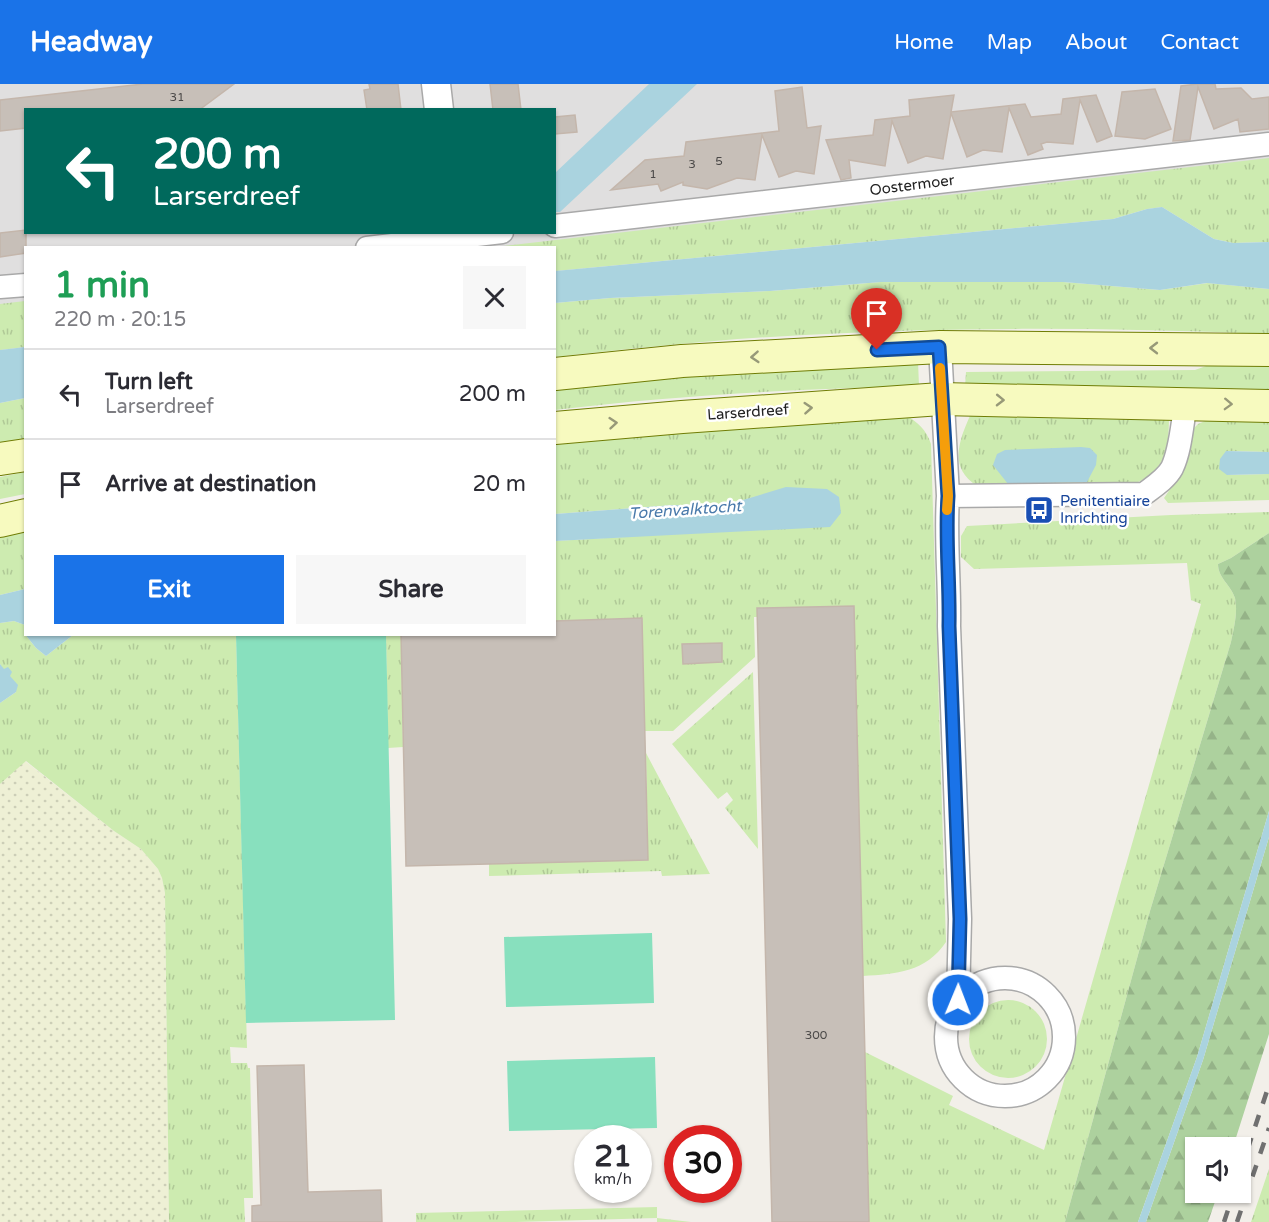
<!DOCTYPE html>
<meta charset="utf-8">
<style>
:root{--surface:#fff;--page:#f7f7f7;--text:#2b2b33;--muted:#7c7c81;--line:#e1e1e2;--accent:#1a73e8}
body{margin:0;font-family:"Varela Round",sans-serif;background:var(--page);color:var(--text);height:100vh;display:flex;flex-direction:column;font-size:22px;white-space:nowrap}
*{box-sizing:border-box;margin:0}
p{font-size:20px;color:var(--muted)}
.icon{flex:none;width:33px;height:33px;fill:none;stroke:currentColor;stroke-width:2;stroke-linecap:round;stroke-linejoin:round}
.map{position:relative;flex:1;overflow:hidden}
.panel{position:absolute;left:24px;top:162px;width:532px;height:390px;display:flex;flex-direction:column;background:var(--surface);border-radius:0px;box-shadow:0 2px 4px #0004}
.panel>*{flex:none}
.banner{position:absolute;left:24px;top:24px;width:532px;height:126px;border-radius:0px;box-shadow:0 2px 4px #0004;background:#00695c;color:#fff;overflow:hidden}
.tools{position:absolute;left:1185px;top:1053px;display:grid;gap:12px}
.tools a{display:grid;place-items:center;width:66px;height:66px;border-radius:0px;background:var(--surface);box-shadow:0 2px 4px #0004;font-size:30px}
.speed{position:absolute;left:574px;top:1041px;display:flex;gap:12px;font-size:30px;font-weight:700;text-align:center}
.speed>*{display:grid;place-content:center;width:78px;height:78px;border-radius:50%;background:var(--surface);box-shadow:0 2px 4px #0004;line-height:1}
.speed small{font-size:15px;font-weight:400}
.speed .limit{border:9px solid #d22;background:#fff;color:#111}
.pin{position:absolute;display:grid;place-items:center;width:51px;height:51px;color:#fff;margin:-62px -26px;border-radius:50% 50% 50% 0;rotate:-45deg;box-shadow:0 0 6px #0007}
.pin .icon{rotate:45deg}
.me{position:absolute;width:66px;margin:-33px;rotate:1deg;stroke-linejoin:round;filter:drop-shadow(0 0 4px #0008)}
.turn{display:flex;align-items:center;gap:21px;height:126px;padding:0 30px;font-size:27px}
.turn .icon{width:78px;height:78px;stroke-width:2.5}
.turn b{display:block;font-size:42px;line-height:51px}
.round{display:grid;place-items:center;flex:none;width:63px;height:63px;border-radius:0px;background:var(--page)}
.summary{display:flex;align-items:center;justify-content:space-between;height:102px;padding:0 30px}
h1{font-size:36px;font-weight:800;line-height:45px;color:#1e9e55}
.button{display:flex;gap:12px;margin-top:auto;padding:12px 30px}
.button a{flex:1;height:69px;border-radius:0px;background:var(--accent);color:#fff;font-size:24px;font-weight:800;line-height:69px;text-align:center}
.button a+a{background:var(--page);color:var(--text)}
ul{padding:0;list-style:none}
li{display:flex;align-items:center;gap:18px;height:90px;padding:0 30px;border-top:2px solid var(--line)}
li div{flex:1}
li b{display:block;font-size:22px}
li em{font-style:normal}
header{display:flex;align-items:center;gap:36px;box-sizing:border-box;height:84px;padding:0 30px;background:var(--accent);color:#fff}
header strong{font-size:28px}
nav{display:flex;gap:33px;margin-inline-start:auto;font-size:21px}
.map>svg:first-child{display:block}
.residential{fill:#e0dfdf;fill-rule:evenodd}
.farmland{fill:url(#farmland-dots)}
.grass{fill:url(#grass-tufts)}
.forest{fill:url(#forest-firs)}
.pitch{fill:#88e0be}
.water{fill:#aad3df}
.building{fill:#c7bfb8;stroke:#c4b6ab;stroke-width:1.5}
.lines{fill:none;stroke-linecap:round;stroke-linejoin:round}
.minor-casing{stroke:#a9a9a9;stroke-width:25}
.tertiary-casing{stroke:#a9a9a9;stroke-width:31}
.secondary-casing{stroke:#707d05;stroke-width:34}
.minor{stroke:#fff;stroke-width:22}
.tertiary{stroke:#fff;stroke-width:28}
.secondary{stroke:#f7fabf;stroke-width:32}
.rail{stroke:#707070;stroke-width:4.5;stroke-dasharray:12 12;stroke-linecap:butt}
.oneway{stroke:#979978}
.route-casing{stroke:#114b97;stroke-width:15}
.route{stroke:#1a73e8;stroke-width:10}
.slow{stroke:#f59e0b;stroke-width:10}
.labels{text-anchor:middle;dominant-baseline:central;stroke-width:5;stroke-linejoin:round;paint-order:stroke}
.number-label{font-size:12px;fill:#4b4948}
.street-label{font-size:15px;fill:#222;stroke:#fff}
.transit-label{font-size:15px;fill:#164399;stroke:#fff;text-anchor:start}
.water-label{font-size:16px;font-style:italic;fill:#4a7aab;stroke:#fff}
</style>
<header>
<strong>Headway</strong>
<nav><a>Home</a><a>Map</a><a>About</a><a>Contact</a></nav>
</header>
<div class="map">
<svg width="1269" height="1138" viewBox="0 0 1269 1138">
<defs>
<pattern id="farmland-dots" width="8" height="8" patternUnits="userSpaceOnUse" patternTransform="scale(1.5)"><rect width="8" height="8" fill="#eef0d5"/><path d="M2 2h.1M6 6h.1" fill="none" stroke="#ccceb7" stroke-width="1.8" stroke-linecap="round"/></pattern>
<pattern id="grass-tufts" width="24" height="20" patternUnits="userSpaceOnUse" patternTransform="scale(1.5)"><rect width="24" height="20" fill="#cdebb0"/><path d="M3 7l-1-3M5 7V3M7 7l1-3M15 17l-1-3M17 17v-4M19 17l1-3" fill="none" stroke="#b0c997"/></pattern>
<pattern id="forest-firs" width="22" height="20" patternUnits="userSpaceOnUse" patternTransform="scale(1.5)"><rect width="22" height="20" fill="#add19e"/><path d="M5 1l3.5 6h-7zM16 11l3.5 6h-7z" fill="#95b388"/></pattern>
</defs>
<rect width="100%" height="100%" fill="#f2efe9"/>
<path class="residential" d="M0,0H1269V158L1162,123L555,187V164H26L25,263L0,266ZM26,26H555V148H26Z"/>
<path class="farmland" d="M25,677L114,747L141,765L158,785L162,794L165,809L169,1138H0V700Z"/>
<path class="grass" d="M1269,74V158L1233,159L1214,155L1162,123L1147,125L1113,135L555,187V164H487Z
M881,198H1063L1160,206L1208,199L1269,205V250C1114,244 959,242 805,251C721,255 638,264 555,273V219L610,214L770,207Z
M25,217V263L0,266V220Z
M918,277L919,302C797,305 676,311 555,326V303L811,281Z
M1220,277L1269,280V305L965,303L966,288L1195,286Z
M25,314V362L0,367V319Z
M972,327L1169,329C1169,366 1167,389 1128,402H977C946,382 961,353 972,327Z
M905,330C918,339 926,345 931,360L946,858C926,888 896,890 863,892L854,522L757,524V533H754L755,573L673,647H645L642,534L555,537V457L623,453L786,403L723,422L674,421L555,430V359Z
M1217,332L1269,335V368L1227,367V391L1269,390V416L1168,419L1164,414L1179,392L1193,345L1198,340Z
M25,388V410L0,415V393Z
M1269,428V449L1231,474L1218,480C1218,494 1231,501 1235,514C1238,528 1234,544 1231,558L1150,827L1065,1138H869L865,968L953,1012L949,1021L1044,1066L1201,520L1191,516L1187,479L974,485L961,473V452L967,442L1171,431Z
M25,444V505L0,511V449Z
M14,537L25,541L24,549L36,564L46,572L73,551H236L247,964L230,963L231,979H247L248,984H250L253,1114H244L245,1138H169L165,809L162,794L158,785L141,765L114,747L26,677L0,700V619L16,608L0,580V539Z
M386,551H401L403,663L388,664Z
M753,588L758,765L725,724L733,716L727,708L718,715L672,660Z
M646,669L710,790L662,792L661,787L489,792V780L648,776Z
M969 955a39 39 0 1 1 78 0a39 39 0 1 1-78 0Z
M1269,1085V1138H1251Z
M657,1123V1134L691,1138H657V1134L516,1138H416V1129Z"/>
<path class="forest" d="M1269,449V727L1197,973L1138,1138H1065L1150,827L1231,558C1234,544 1238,528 1235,514C1231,501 1218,494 1218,480L1231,474Z
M1269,753V950L1233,1063L1196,1064V1108L1218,1109L1208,1138H1146L1203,976Z"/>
<path class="pitch" d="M236,551H386L395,936L246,939Z
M652,849L654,919L506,923L504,853Z
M655,973L657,1044L509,1047L507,977Z"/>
<path class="water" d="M649,0H697L560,128H555V89Z
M1162,123L1214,155L1233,159L1269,158V205L1207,199L1160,206L1063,198H881L770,207L610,214L555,219V187L1113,135L1147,125Z
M25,263V314L0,319V266Z
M1081,363L1090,364L1097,371L1096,381L1087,398L1008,400L993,381L997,370L1005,366Z
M1226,367L1269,368V390L1227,391L1219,385L1220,375Z
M786,403L827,405L839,413L841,429L830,443L555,457V430L674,421L723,422Z
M25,505V541L14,537L0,539V511Z
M25,547L26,550L73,551L46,572L36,564L24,549Z
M0,580L4,585L8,583L12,588L10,592L18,601L16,608L0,619Z
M1269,727V753L1203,976L1146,1138H1138L1197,973Z"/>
<path class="building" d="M143,0H234L199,26H26V44L0,47V16Z
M369,0H398L401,26H367L364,6L370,5Z
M490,0H518L521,26H493Z
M1197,0H1215L1216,5L1241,4L1252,15L1269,13V45L1240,48L1238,35L1214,45L1198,3L1190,56L1173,57L1181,2Z
M802,3L807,44L821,42L814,90L796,87L779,93L762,51L755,96L737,94L707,105L683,101V98L661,107L658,100L611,106L645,76L684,72L686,58L779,47L775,7Z
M1155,5L1171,45L1145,55L1115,52L1122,8Z
M954,11L951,28L1025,20L1031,33L1061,30L1063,15L1096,11L1112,52L1097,58L1080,16L1073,60L1047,58L1041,60L1043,65L1028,71L1009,24L1002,68L983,66L967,73L951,29L943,75L926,72L908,79L892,37L885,82L849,76L851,94L841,96L826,56L873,51L875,36L910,32L909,16Z
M575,31L577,48L555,50V33Z
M26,146V169L0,173V149Z
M854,522L869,1138H772L757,524Z
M642,534L648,776L406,782L401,550H555V537Z
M722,559V578L683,580L682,560Z
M304,981L308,1108L381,1106L382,1138H252V1122L261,1121L257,982Z"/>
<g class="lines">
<g class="minor-casing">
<path id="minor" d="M555,142L1269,60
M367,164L502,148
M0,203L26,201
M940,263L948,412C945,455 950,498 949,542L960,835L958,917
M948,412L1144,410C1153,403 1166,395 1172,384C1181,365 1182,339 1186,319
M946 953a59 59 0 1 1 118 0a59 59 0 1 1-118 0Z"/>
</g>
<g class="tertiary-casing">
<path id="tertiary" d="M436,0L439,26
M452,148L453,164"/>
</g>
<g class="secondary-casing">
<path id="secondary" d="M555,290L682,277L940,263L1269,266
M555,344L682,333L941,315L1269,322
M0,375L26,371
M0,437L26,431"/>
</g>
<use href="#minor" class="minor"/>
<use href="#tertiary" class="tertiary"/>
<use href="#secondary" class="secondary"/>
<path class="rail" d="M1240,1088L1269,1001
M1224,1138L1234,1108
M1237,1138L1269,1044"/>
</g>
<defs><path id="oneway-chevron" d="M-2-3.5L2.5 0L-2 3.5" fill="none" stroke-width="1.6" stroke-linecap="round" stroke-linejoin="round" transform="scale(1.5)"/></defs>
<g class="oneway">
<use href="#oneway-chevron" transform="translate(1154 264) rotate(-180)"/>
<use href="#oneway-chevron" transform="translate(755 273) rotate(176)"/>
<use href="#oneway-chevron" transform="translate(1000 316) rotate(1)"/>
<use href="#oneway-chevron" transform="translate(1228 320) rotate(2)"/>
<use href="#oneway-chevron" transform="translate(808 324) rotate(-4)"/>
<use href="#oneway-chevron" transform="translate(613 339) rotate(-5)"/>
</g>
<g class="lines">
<g class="route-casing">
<path id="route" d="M877,266L939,263L948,412C945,455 950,498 949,542L960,835L958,916"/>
</g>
<use href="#route" class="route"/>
<path class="slow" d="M940,284L948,412L947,426"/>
</g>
<defs>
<g id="bus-square" transform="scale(1.5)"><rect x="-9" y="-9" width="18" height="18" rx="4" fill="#1a4fb4" stroke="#fff"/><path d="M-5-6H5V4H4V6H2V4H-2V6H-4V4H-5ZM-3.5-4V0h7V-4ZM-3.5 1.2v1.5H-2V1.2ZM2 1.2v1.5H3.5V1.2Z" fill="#fff"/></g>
</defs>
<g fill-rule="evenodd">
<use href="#bus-square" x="1039" y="426"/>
</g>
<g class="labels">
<g class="number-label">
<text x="177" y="13">31</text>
<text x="719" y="77">5</text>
<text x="692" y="80">3</text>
<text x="653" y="90">1</text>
<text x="816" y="951">300</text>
</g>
<g class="street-label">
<text transform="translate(912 101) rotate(-7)">Oostermoer</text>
<text transform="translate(748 328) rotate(-4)">Larserdreef</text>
</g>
<g class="transit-label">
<text x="1060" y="417">Penitentiaire<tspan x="1060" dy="17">Inrichting</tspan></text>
</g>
<g class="water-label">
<text transform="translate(685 426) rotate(-4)">Torenvalktocht</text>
</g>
</g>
</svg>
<div class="tools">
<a><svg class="icon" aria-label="sound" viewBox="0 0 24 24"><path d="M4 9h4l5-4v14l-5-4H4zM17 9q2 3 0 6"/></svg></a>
</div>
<div class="speed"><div>21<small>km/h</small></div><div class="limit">30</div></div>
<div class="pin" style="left:877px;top:266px;background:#d93025"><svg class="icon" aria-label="arrive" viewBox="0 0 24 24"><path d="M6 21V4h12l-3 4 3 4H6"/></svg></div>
<svg class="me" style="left:958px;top:916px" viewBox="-20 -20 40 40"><circle r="17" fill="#1a73e8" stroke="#fff" stroke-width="3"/><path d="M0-11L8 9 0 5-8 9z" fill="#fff"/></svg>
<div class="banner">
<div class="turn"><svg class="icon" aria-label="left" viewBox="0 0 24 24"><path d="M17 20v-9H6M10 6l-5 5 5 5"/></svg><div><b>200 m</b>Larserdreef</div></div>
</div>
<section class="panel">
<div class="summary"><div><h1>1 min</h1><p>220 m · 20:15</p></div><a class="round"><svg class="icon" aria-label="close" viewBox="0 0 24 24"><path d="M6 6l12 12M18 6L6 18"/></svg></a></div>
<ul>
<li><svg class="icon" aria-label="left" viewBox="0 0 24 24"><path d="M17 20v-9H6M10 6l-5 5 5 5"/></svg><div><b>Turn left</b><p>Larserdreef</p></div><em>200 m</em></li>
<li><svg class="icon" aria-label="arrive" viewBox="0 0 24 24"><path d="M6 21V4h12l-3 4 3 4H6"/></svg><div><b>Arrive at destination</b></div><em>20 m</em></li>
</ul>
<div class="button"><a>Exit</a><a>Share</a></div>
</section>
</div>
